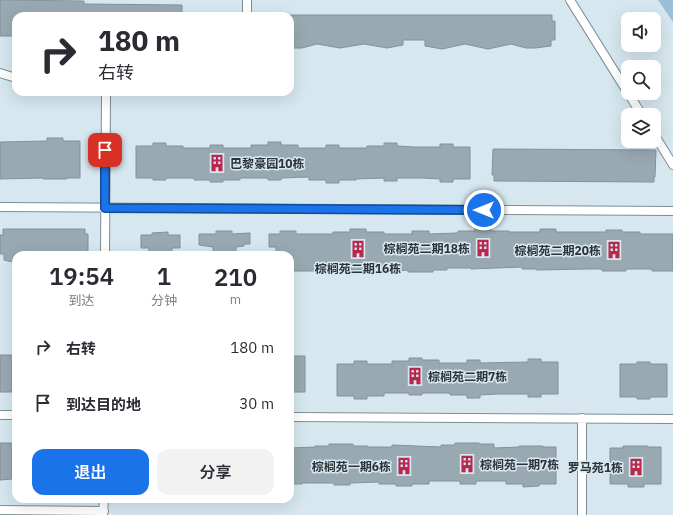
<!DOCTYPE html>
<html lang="zh">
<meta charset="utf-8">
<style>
:root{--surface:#fff;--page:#f2f2f3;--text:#2b2b33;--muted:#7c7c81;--accent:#1a73e8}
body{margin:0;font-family:"IBM Plex Sans","Noto Sans SC",sans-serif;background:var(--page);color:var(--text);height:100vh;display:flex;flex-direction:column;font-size:15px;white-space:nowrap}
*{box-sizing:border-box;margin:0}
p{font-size:13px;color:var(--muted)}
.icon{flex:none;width:22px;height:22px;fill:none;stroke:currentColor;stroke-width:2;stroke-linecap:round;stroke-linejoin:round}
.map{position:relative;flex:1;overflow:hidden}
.sheet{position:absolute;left:12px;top:251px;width:282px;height:252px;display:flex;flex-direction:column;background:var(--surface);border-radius:12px;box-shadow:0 4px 16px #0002}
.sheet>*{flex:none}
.top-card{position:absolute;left:12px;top:12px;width:282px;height:84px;border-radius:12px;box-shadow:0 4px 16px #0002;background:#fff;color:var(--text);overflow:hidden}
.buttons{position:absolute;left:621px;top:12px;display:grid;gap:8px}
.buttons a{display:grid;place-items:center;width:40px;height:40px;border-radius:8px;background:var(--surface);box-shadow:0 4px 16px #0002;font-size:20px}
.pin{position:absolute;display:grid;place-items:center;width:34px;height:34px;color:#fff;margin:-17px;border-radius:8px;box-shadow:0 2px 6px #0006}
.me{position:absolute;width:44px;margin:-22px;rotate:270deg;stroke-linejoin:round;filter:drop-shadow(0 0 3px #0008)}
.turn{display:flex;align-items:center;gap:14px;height:84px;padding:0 20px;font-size:18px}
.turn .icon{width:52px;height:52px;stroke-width:2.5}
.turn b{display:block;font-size:28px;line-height:34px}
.eta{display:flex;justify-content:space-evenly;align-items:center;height:68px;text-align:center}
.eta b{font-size:24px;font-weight:600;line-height:28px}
.button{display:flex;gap:8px;margin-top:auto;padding:8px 20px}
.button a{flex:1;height:46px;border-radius:12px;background:var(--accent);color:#fff;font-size:16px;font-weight:600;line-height:46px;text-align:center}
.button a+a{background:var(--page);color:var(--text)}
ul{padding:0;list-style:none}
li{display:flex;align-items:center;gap:12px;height:56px;padding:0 20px}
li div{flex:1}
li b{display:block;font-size:15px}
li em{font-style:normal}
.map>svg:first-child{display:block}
.green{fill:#99c0d6}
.building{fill:#99a9b2;stroke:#82929b}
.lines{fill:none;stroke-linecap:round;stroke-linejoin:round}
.lane-casing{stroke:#7e8d96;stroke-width:10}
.lane{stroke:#fff;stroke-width:8}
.route-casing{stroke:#114b97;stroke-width:10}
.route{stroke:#1a73e8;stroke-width:7}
.labels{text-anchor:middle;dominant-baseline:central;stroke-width:3;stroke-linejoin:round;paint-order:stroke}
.poi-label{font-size:12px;font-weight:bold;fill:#2c3337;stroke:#d6e7f0;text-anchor:end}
</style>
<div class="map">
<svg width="673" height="515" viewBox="0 0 673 515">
<rect width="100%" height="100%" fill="#d6e7f0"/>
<path class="green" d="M658,0H673V22Z"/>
<path class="building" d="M0,0L84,1V4L182,5V16H16V36H0Z
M290,15H552V21H555V40H551V46L535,48H526L511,44L488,49L465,44L442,49L425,46V40H403V45L387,48L364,44L340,48L317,44L302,48H290Z
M47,138H63V141H80V178H67V179H43V178L0,179V142L47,141Z
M268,142H281V145H298V148H326V145H339V148H367V146H384V143H397V146L414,147H440V144H453V147H470V179H453V182H440V179L423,178H397V181H384V178L356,179V180H339V183H326V180H309V177L281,178V180H268V178H240V180H223V182H210V180H194V178H166V180H153V178H136V146H153V143H166V146H183V148H210V145H223V148H251V145H268Z
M493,149L656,150L655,177H654V182L494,181V175H492Z
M475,228H491V231H509V232H540V229H556V232H606V230H622V232H640V234H673V271H652V269H626V271H602V269H588L536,270V269H522V267L471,269V268H447V270H433V272H408V270L394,271V269H371V270L314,269V271H290V255H276V247H269V234H280V231H296V234H333V232H350V229H366V232H384V234H412V231H429V234L458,233V231H475Z
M3,229H85V234H88V254L16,255V263L4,260V254H0V235H3Z
M216,231H232V234L250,233V244H244V246L236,247V255H213V247L199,245V234H216Z
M168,232V235H180V248H172V255H149V248H141V235H152V233Z
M0,355H12V392H0Z
M290,356H305V392H290Z
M409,358H422V360H439V363H467V360H480V363L528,362V359H541V362H558V394H541V397H528V394H497L480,395V398H467V395H450V393H422V395H409V393H384V396H367V399H354V396H337V364H354V361H367V364H392V361H409Z
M637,362H650V364H667V397H650V399H637V397H620V364H637Z
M0,443H12V479L0,480Z
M455,443H479L480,444H494V448L519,447V446H543V447H556V484H539V486L523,487V484H506V481H476V484H460V481H429V484H412V486H396V484H379V482L350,483V485H334V483H302V484H290V448L315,447V446H329V444H353V446H368V447H392V445L441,447V445H455Z
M623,446H648V447H661V484H644V487H628V484H610V448H623Z"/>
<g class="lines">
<g class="lane-casing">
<path id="lane" d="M247,0V16
M570,0L628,93
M0,73L16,78
M628,93L642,115
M654,134L673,165
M0,207L673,211
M105,255L106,92
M0,415H16
M290,417L673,419
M0,510L104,511
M103,514L104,499
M582,515V418"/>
</g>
<use href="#lane" class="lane"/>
</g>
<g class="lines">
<g class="route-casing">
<path id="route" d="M105,150V208L484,210"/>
</g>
<use href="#route" class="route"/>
</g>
<defs>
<g id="building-bare" transform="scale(1.38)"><path d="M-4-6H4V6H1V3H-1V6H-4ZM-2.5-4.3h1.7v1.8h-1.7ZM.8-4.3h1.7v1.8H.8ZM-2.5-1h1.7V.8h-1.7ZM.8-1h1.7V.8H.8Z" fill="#b9284c" stroke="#d6e7f0" stroke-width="2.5" paint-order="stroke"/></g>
</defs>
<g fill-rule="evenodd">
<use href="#building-bare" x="217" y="163"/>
<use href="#building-bare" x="483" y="248"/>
<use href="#building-bare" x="358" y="249"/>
<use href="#building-bare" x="614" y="250"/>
<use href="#building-bare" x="415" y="376"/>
<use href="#building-bare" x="467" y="464"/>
<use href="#building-bare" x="404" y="466"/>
<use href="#building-bare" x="636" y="467"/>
</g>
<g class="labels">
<g class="poi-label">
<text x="230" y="163" text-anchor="start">巴黎豪园10栋</text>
<text x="470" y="248">棕榈苑二期18栋</text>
<text x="601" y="250">棕榈苑二期20栋</text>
<text x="358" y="268" text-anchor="middle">棕榈苑二期16栋</text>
<text x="428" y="376" text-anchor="start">棕榈苑二期7栋</text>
<text x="480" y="464" text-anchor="start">棕榈苑一期7栋</text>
<text x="391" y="466">棕榈苑一期6栋</text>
<text x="623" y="467">罗马苑1栋</text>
</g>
</g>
</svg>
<div class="buttons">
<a><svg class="icon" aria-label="sound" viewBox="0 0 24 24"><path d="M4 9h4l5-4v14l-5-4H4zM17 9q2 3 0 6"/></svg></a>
<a><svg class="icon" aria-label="search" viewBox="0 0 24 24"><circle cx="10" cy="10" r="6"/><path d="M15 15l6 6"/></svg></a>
<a><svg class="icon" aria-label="layers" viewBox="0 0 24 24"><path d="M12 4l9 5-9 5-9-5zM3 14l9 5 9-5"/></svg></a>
</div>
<div class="pin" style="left:105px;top:150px;background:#d93025"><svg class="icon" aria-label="arrive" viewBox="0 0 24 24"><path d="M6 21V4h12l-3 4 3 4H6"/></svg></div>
<svg class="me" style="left:484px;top:210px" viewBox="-20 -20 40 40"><circle r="17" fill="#1a73e8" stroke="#fff" stroke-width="3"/><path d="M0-11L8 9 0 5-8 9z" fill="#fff"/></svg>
<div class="top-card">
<div class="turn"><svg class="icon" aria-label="right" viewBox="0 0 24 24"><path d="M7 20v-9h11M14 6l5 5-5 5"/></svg><div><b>180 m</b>右转</div></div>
</div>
<section class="sheet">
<div class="eta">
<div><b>19:54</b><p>到达</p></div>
<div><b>1</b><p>分钟</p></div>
<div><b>210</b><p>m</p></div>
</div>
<ul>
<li><svg class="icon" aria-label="right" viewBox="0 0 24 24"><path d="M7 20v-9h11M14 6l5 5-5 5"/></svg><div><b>右转</b></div><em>180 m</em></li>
<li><svg class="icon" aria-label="arrive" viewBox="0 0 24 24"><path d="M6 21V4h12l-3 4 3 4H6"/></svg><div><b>到达目的地</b></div><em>30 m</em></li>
</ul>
<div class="button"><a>退出</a><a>分享</a></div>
</section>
</div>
